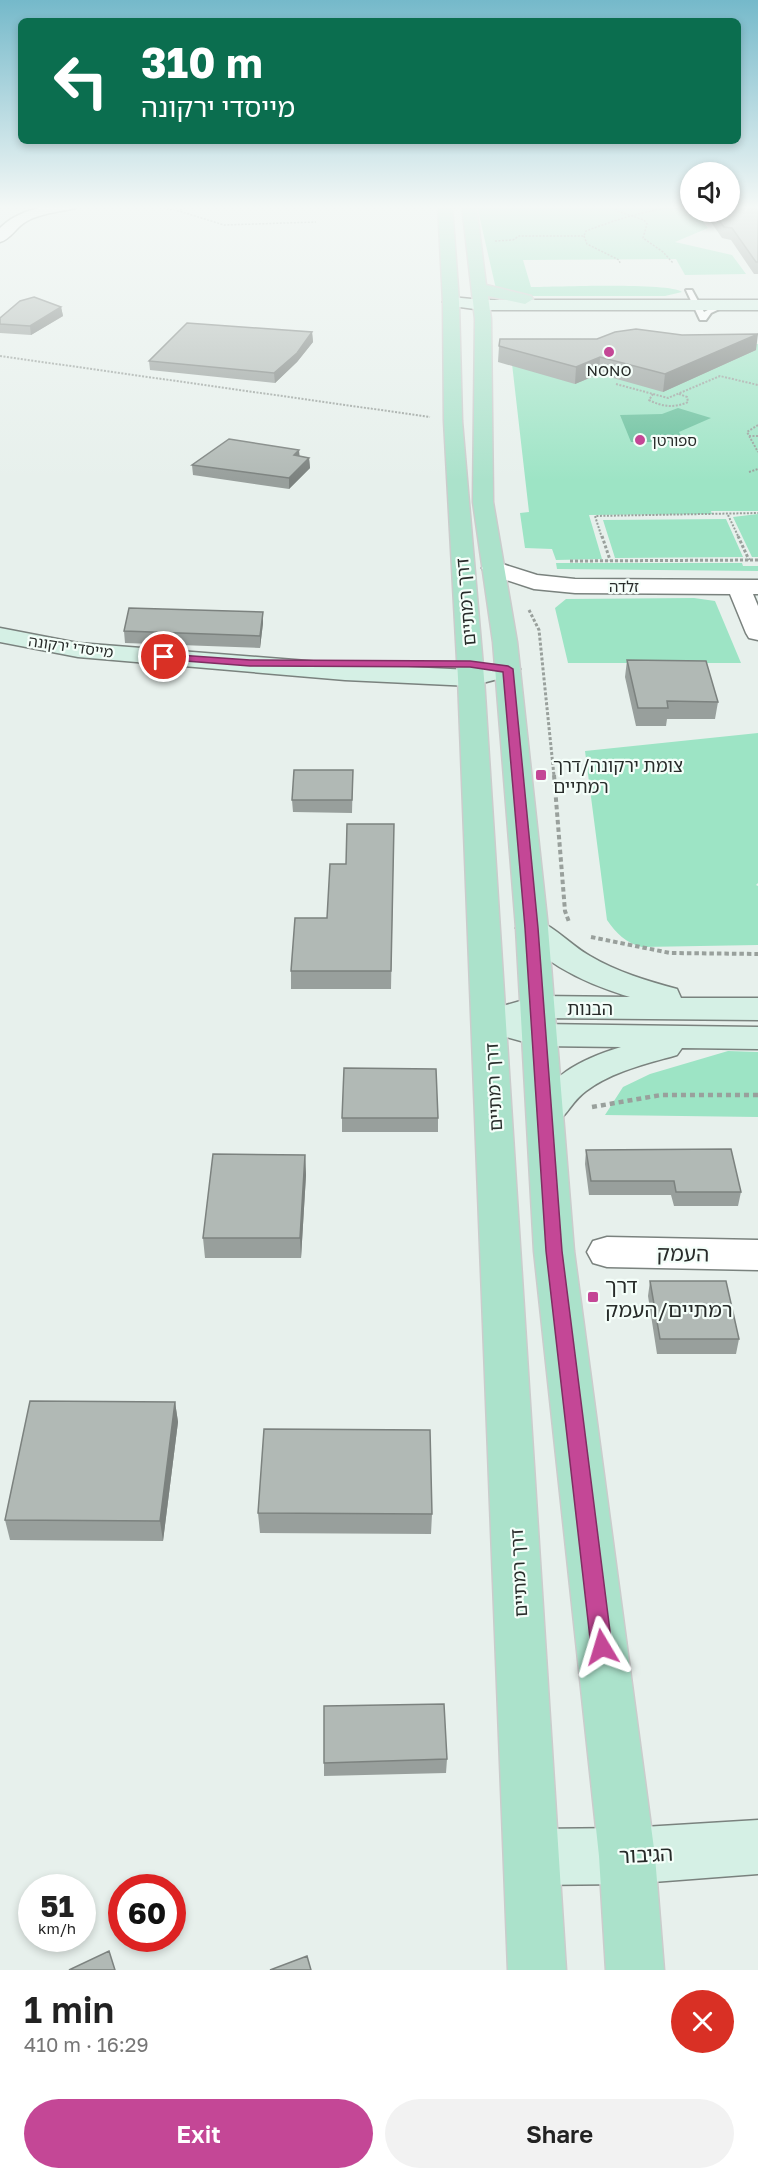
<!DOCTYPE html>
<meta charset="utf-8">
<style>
:root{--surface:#fff;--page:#f2f2f2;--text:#222;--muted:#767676;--accent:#c44796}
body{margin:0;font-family:"Golos Text","Noto Sans Hebrew",sans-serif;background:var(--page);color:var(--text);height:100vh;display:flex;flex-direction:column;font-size:22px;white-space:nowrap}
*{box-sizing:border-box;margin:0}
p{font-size:20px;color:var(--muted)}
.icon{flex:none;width:33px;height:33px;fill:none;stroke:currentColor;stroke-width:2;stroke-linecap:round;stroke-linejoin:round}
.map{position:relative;height:1970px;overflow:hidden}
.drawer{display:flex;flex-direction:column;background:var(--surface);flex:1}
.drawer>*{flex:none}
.hud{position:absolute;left:18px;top:18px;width:723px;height:126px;border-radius:9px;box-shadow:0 3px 9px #0003;background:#0b6e4f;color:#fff;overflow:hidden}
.controls{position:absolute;left:680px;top:162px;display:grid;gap:12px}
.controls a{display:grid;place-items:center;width:60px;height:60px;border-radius:50%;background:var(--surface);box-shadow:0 3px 9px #0003;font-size:30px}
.speed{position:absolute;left:18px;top:1874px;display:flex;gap:12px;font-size:30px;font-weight:700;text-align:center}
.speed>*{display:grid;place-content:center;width:78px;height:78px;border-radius:50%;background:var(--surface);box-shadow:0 3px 9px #0003;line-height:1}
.speed small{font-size:15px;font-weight:400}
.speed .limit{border:9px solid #d22;background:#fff;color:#111}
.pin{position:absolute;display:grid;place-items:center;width:51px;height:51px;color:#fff;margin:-26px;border:3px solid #fff;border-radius:50%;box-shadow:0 2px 6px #0007}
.me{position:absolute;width:66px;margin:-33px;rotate:353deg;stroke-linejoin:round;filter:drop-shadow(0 0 4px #0008)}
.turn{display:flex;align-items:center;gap:21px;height:126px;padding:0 24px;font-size:27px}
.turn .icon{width:78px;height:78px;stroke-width:2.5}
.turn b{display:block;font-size:42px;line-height:51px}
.round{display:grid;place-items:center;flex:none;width:63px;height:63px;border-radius:32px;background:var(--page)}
.overview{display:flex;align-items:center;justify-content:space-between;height:102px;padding:0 24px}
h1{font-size:36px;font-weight:600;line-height:45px}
.primary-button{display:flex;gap:12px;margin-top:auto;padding:12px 24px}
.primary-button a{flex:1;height:69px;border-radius:36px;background:var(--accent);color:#fff;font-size:24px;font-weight:600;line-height:69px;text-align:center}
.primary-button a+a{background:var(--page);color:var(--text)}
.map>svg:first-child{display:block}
.green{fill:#9de4c5}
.water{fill:#68c09c}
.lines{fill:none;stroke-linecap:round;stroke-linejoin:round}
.lane-casing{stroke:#7a827e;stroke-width:4}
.street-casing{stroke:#7a827e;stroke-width:3}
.secondary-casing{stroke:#7a827e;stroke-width:3}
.primary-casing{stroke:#cbcccc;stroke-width:3}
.path-far4{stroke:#99a09c;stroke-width:1.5;stroke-dasharray:2 1.5;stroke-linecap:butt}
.path-far3{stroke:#99a09c;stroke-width:2;stroke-dasharray:2 1.5;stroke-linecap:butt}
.path-far2{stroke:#99a09c;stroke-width:3;stroke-dasharray:3 2;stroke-linecap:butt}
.path-far1{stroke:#99a09c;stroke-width:4;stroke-dasharray:4.5 3;stroke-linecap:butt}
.path{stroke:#99a09c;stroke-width:4.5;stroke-dasharray:5 4;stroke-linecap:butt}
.lane{fill:#fff;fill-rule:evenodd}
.street{fill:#fff;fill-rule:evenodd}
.secondary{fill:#d5f0e5;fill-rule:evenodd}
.primary{fill:#abe2cb;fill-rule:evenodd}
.wall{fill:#989f9c}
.shaded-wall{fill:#7c827f}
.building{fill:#b1b9b5;stroke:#7c827f;stroke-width:1.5}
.route{fill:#c44796;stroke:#7f2e62;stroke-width:1.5}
.poi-dot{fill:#c44796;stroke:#f4fef9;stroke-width:2}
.labels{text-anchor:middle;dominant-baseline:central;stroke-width:4.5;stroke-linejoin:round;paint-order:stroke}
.far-poi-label{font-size:15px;fill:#272b29;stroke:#f4fef9}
.far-street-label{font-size:15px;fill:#272b29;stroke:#f4fef9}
.street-label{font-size:18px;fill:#272b29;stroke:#f4fef9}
.poi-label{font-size:18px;fill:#272b29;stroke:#f4fef9;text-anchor:start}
.near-street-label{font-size:21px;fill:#272b29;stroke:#f4fef9}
.near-poi-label{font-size:21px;fill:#272b29;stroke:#f4fef9;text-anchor:start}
</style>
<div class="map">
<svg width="758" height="1970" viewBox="0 0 758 1970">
<rect width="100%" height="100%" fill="#e7f0ec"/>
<path class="green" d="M690,205V212H696L708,228L675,242L732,255L746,274L685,275L676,259L523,260L531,287C555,287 669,282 682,292L665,296H527L496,289L477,206Z
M758,344V511H711L712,514L589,515L602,559L556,560L552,549L525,548L520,513L529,512L511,355Z
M758,514V557H752L733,517Z
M726,519L743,557L615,558L603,520Z
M556,563H742L743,566H758V571L557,569Z
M694,598L715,601L741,663H568L555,608L566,599Z
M758,733V883L756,885L758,886V945L642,947C626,943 616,933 607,920L585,751Z
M728,1051L758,1052V1117L605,1115L623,1087L650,1074Z"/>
<path class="water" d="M678,408L711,418L679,432L684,442H631L620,415L662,414Z"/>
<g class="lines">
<g class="lane-casing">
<path id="lane" d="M686,290H692L704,312L721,303L728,305L711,313L706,320H700Z"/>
</g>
<g class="street-casing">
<path id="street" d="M52,205H77L75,208C59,212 41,213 27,221C17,226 10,240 0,242V228C14,214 32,209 52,205Z
M493,561L537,575L575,579L758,580V594H753L758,606V640L749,638L746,633L730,594L575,593L534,589L485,573L482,568L485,563Z
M607,1237L758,1240V1270L607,1267L593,1263L587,1252L593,1241Z"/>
</g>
<g class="secondary-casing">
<path id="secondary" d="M451,297L482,300H758V310H482L445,305L443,302Z
M0,628L78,643L345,664L471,670L508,662L517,664L520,669L517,674L471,686L345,680L78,657L0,642Z
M532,919C553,924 570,945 590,956C617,972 647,981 677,989L681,998H758V1020L539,1018L529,1021L539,1024L758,1027V1049L682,1048L677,1055C646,1064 613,1071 586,1091C564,1107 564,1133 532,1124L527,1115C550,1076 578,1060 621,1047L539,1046L477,1029L472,1021L477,1013L489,1010L496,1012L499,1007L538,996L630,997C590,985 541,964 516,928L521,921Z
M758,1820V1874L627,1884L533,1885L514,1876L505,1857L514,1838L533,1829L627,1828Z"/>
</g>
<g class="primary-casing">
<path id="primary" d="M438,205H452L459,302L462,421L484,678L566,1970H508L458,678L444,421L443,302Z
M462,205H476L486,285L531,296L533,299L525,304L488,296L491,319L493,502L517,642L548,928L574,1251L655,1856L664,1970H606L599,1856L534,1251L516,928L493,642L473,502L475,319Z"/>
</g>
<path class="path-far4" d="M146,205L179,211L224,225L316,222
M620,205L615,207L617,211L644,220L647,224L643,238L663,252L673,263
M180,210L195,205H221
M584,236L587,244L619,260L620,263
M495,241L513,240L519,236H584L586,231C620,218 654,208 690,205"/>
<path class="path-far3" d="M0,356L430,417
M616,384L668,398L720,376L758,385
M653,394L649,400C662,407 675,408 688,402L687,397L679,394
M758,425L747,432L758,452
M749,436H758
M749,472L758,469
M728,515L739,538
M602,538L595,516L758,513"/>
<path class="path-far2" d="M602,536L610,560
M738,536L749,560
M570,561L758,560
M529,610L539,630L554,776"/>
<path class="path-far1" d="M554,775L565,911L569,922
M591,937L670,953L758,954"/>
<path class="path" d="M592,1107L661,1095H758"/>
<use href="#lane" class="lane"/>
<use href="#street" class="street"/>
<use href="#secondary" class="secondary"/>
<use href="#primary" class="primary"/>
</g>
<path class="wall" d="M758,205V274H754L731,240L722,238L704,212H729Z
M61,307L63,316L31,335L0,333V318Z
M312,332L313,342L297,362L275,383L150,370L149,361Z
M499,346L756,350L663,392L599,374L575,384L498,362Z
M300,456L309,458L310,468L289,489L193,475L192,465Z
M263,623L260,648L125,643L124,631Z
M627,660L718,702L715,719H667L666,726H636L625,677Z
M353,770L352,813L293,812L292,800Z
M394,824L391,989H291V971L327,918L346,864Z
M342,1118H438V1132H342Z
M586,1150L741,1192L738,1206H674L671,1195H589L585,1164Z
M305,1155L306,1175L301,1258H205L203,1238Z
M650,1281L739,1339L736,1354H657L648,1296Z
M175,1402L178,1422L163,1541L10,1540L5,1520Z
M258,1513L432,1514L431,1534L260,1533Z
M447,1759L446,1773L324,1776V1763Z"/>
<path class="shaded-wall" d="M61,307L63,316L31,335L30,326Z
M312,332L313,342L297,362L275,383L274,373Z
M758,334L756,350L663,392L665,374Z
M600,357L599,374L575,384L576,367Z
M299,450L300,460L294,455Z
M309,458L310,468L289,489V478Z
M263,612V623L260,648V636Z
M305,1155L306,1175L301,1258L300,1238Z
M175,1402L178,1422L163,1541L160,1521Z"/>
<path class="building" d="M729,205H758V262H756L732,228L724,227L713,212H729Z
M34,297L61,307L30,326L0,324V318L20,301Z
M187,323L312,332L297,353L274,373L149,361Z
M636,329L682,335L758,334L665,374L600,357L576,367L499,346L500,339H597L615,332Z
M229,439L299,450L294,455L309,458L289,478L192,465Z
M129,608L263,612L260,636L124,631Z
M627,660L706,661L718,702L667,701L668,708H638Z
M294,770H353L352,800H292Z
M347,824H394L391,971H291L295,918H327L330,864H346Z
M344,1068L436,1069L438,1118H342Z
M731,1149L741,1192H676L674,1181H591L586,1150Z
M213,1154L305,1155L300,1238H203Z
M650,1281H726L739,1339H660Z
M30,1401L175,1402L160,1521L5,1520Z
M264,1429L430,1430L432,1514L258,1513Z
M444,1704L447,1759L324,1763V1706Z
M109,1951L115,1970H69Z
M307,1956L311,1970H270Z"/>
<linearGradient id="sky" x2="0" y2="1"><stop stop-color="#75b9ca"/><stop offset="0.43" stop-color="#f4f8f6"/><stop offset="1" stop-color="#f4f8f6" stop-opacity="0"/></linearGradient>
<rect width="758" height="481" fill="url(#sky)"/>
<path class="route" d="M164,654L250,660L470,661L508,666L513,669L538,928L562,1251L612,1647L609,1653L602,1656L594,1653L591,1647L546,1251L525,928L503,672L470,667L250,666L160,659V655Z"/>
<g class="poi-dot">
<circle cx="609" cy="352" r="6"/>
<circle cx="640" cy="440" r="6"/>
<rect x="535" y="769" width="12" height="12" rx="3"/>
<rect x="587" y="1291" width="12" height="12" rx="3"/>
</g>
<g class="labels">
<g class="far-poi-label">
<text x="609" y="370">NONO</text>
<text x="652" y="440" text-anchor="start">ספורטן</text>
</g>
<g class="far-street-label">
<text x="624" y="586">זלדה</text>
<text transform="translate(71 646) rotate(8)">מייסדי ירקונה</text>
</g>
<g class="street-label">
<text transform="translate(465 602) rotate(-95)">דרך רמתיים</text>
<text x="590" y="1008">הבנות</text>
<text transform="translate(493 1087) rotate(-93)">דרך רמתיים</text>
<text transform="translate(518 1573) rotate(-93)">דרך רמתיים</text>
</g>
<g class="poi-label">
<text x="553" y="765">צומת ירקונה/דרך<tspan x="553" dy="21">רמתיים</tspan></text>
</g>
<g class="near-street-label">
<text transform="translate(683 1253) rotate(1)">העמק</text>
<text transform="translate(646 1854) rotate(-3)">הגיבור</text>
</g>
<g class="near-poi-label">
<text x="605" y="1285">דרך<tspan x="605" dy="24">רמתיים/העמק</tspan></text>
</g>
</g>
</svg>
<div class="controls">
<a><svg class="icon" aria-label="sound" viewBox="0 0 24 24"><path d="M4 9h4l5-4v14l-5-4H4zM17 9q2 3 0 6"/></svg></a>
</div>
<div class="speed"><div>51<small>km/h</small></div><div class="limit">60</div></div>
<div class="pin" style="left:164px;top:657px;background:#d93025"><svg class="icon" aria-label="arrive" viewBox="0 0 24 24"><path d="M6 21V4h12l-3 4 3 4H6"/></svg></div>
<svg class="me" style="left:602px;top:1647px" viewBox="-20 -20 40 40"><path d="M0-17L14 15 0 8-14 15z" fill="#c44796" stroke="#fff" stroke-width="4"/></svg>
<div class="hud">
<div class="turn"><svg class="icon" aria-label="left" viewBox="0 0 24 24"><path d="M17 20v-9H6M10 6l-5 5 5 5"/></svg><div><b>310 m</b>מייסדי ירקונה</div></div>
</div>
</div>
<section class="drawer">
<div class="overview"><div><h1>1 min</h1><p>410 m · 16:29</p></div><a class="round" style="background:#d93025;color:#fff"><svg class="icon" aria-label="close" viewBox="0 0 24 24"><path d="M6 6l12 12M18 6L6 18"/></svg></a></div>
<div class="primary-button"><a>Exit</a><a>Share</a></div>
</section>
